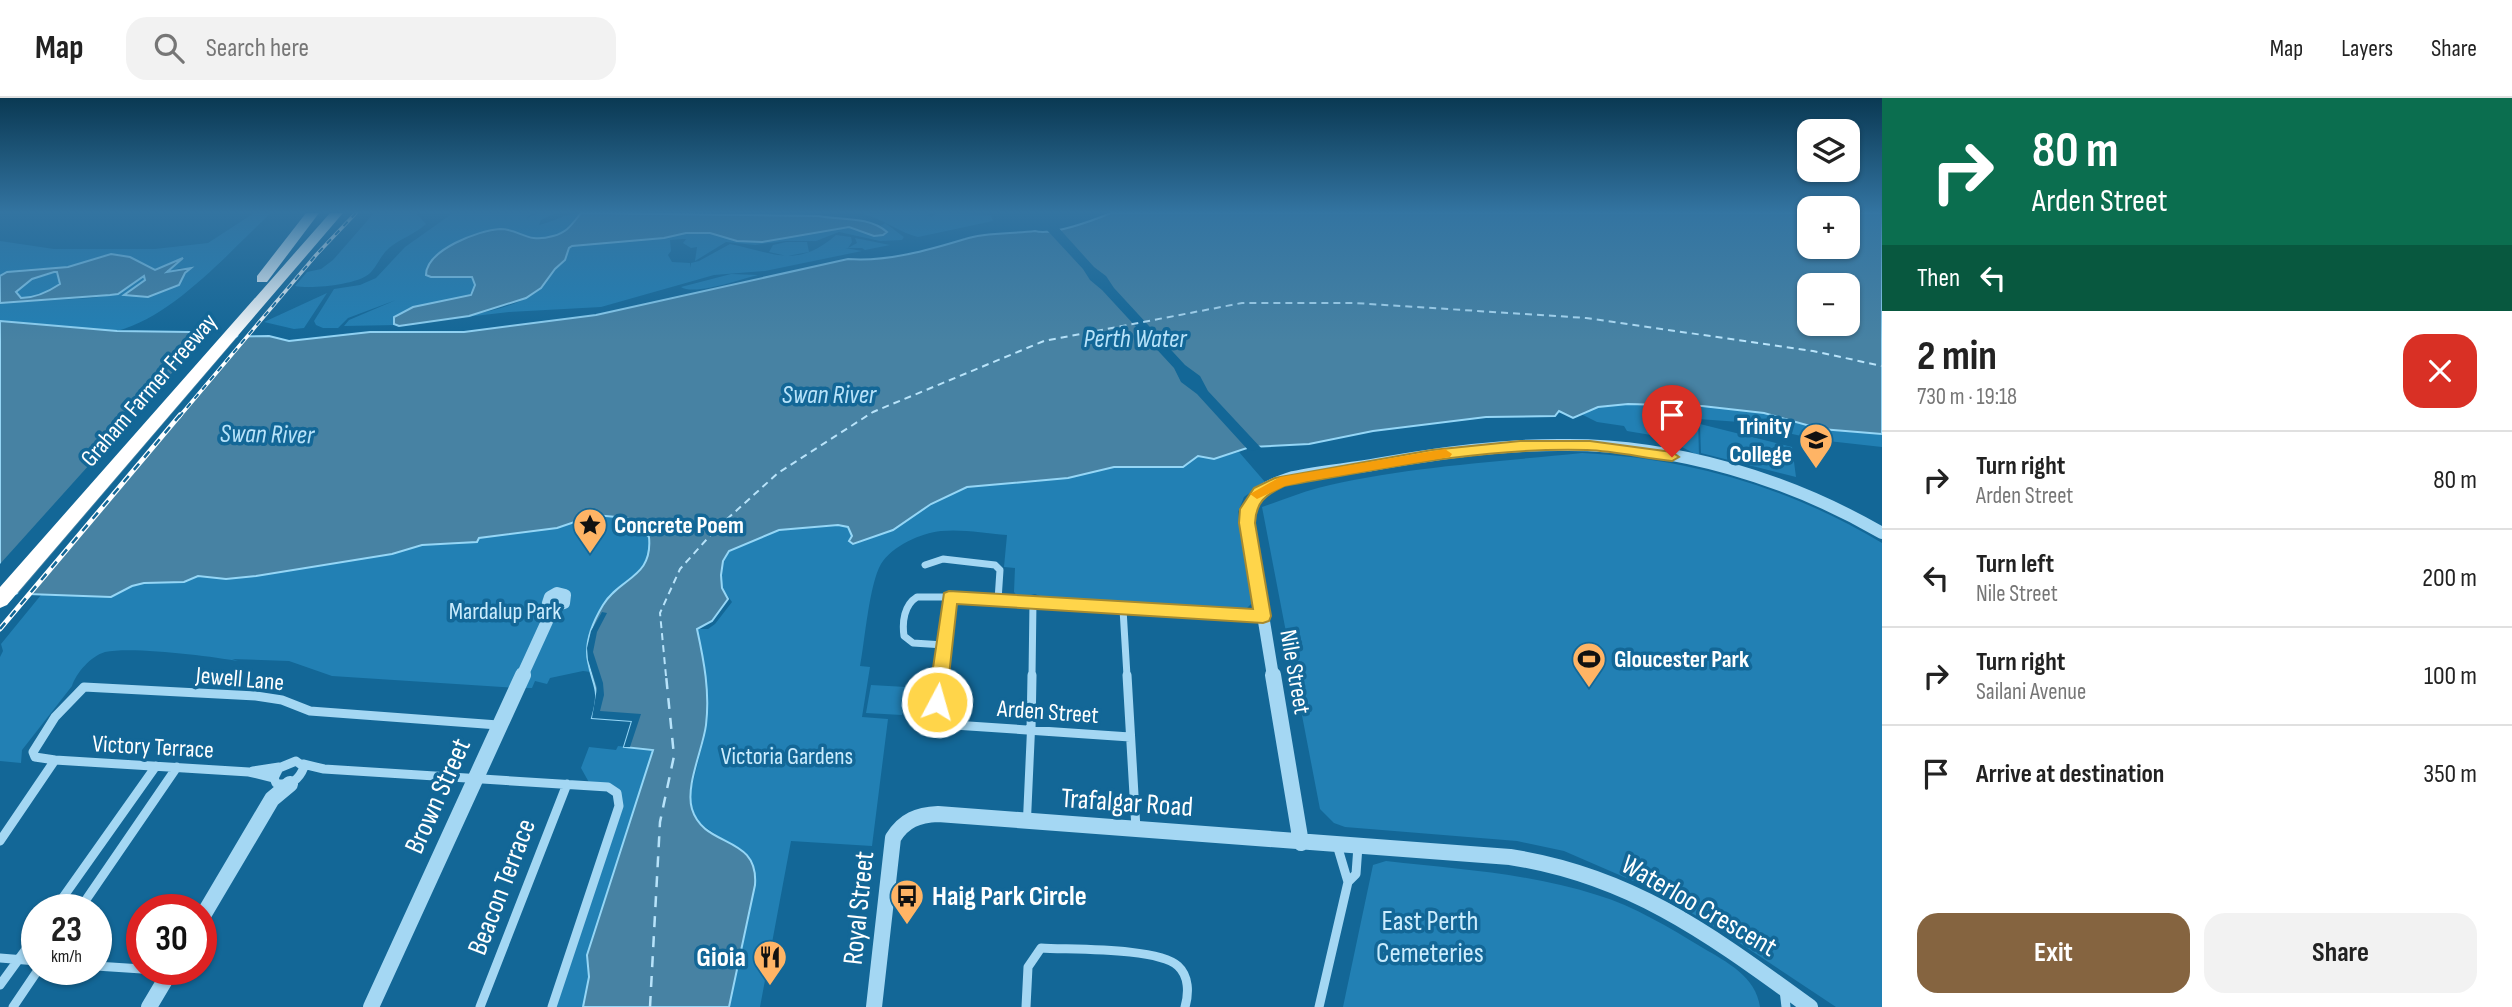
<!DOCTYPE html>
<meta charset="utf-8">
<style>
:root{--surface:#fff;--page:#f2f2f2;--text:#222;--muted:#767676;--line:#e0e0e0;--accent:#856440}
body{margin:0;font-family:"Sofia Sans Condensed",sans-serif;background:var(--page);color:var(--text);height:100vh;display:flex;flex-direction:column;font-size:26px;white-space:nowrap}
*{box-sizing:border-box;margin:0}
p{font-size:23px;color:var(--muted)}
.icon{flex:none;width:38px;height:38px;fill:none;stroke:currentColor;stroke-width:2;stroke-linecap:round;stroke-linejoin:round}
.map{position:relative;flex:1;overflow:hidden}
.panel{display:flex;flex-direction:column;background:var(--surface);width:630px}
.panel>*{flex:none}
.banner{background:#0b6e4f;color:#fff;overflow:hidden}
.tools{position:absolute;left:1797px;top:21px;display:grid;gap:14px}
.tools a{display:grid;place-items:center;width:63px;height:63px;border-radius:14px;background:var(--surface);box-shadow:0 2px 5px #0004;font-size:35px}
.speed{position:absolute;left:21px;top:796px;display:flex;gap:14px;font-size:35px;font-weight:700;text-align:center}
.speed>*{display:grid;place-content:center;width:91px;height:91px;border-radius:50%;background:var(--surface);box-shadow:0 2px 5px #0004;line-height:1}
.speed small{font-size:18px;font-weight:400}
.speed .limit{border:10px solid #d22;background:#fff;color:#111}
.pin{position:absolute;display:grid;place-items:center;width:60px;height:60px;color:#fff;margin:-72px -30px;border-radius:50% 50% 50% 0;rotate:-45deg;box-shadow:0 0 7px #0007}
.pin .icon{rotate:45deg}
.me{position:absolute;width:77px;margin:-38px;rotate:6deg;stroke-linejoin:round;filter:drop-shadow(0 0 5px #0008)}
.turn{display:flex;align-items:center;gap:24px;height:147px;padding:0 35px;font-size:32px}
.turn .icon{width:91px;height:91px;stroke-width:2.5}
.turn b{display:block;font-size:49px;line-height:60px}
.then{display:flex;align-items:center;height:66px;padding:0 35px;background:#0003;gap:14px;font-size:26px}
.round{display:grid;place-items:center;flex:none;width:74px;height:74px;border-radius:21px;background:var(--page)}
.summary{display:flex;align-items:center;justify-content:space-between;height:119px;padding:0 35px}
h1{font-size:42px;font-weight:700;line-height:52px}
.action{display:flex;gap:14px;margin-top:auto;padding:14px 35px}
.action a{flex:1;height:80px;border-radius:21px;background:var(--accent);color:#fff;font-size:28px;font-weight:700;line-height:80px;text-align:center}
.action a+a{background:var(--page);color:var(--text)}
ul{padding:0;list-style:none}
li{display:flex;align-items:center;gap:21px;height:98px;padding:0 35px;border-top:2px solid var(--line)}
li div{flex:1}
li b{display:block;font-size:26px}
li em{font-style:normal}
header{display:flex;align-items:center;gap:42px;box-sizing:border-box;height:98px;padding:0 35px;background:var(--surface);border-bottom:2px solid var(--line)}
header strong{font-size:33px}
nav{display:flex;gap:38px;margin-inline-start:auto;font-size:24px}
.search{width:490px;height:63px;background:var(--page);display:flex;align-items:center;gap:18px;box-sizing:border-box;padding:0 24px;border-radius:21px;color:var(--muted);font-size:26px}
main{display:flex;flex:1;min-height:0}
.map>svg:first-child{display:block}
.green{fill:#2280b4}
.water{fill:#4782a3;stroke:#95d6f6;stroke-width:2;fill-rule:evenodd}
.pier{fill:#136797}
.lines{fill:none;stroke-linecap:round;stroke-linejoin:round}
.ferry-far1{stroke:#b8e3fa;stroke-width:2;stroke-dasharray:7 5;stroke-linecap:butt}
.ferry{stroke:#b8e3fa;stroke-width:2.5;stroke-dasharray:11 9;stroke-linecap:butt}
.pedestrian{stroke:#a4d7f3;stroke-width:8}
.minor-far1{stroke:#a4d7f3;stroke-width:7}
.minor{stroke:#a4d7f3;stroke-width:9}
.tertiary-far1{stroke:#a4d7f3;stroke-width:12}
.tertiary{stroke:#a4d7f3;stroke-width:16}
.motorway{fill:#fff;fill-rule:evenodd}
.rail-far1-casing{stroke:#fff;stroke-width:3.5}
.rail-casing{stroke:#fff;stroke-width:5}
.rail-far1{stroke:#136797;stroke-width:2;stroke-dasharray:6;stroke-linecap:butt}
.rail{stroke:#136797;stroke-width:2.5;stroke-dasharray:8;stroke-linecap:butt}
.route{fill:#ffd54a;stroke:#a68a30;stroke-width:2}
.slow{fill:#f59e0b}
.labels{text-anchor:middle;dominant-baseline:central;stroke-width:7;stroke-linejoin:round;paint-order:stroke}
.street-label{font-size:24px;fill:#fff;stroke:#136797}
.poi-label{font-size:24px;font-weight:bold;fill:#fff;stroke:#136797;text-anchor:start}
.park-label{font-size:24px;fill:#cbecfd;stroke:#136797}
.water-label{font-size:26px;font-style:italic;fill:#b8e3fa;stroke:#136797}
.near-street-label{font-size:28px;fill:#fff;stroke:#136797}
.near-poi-label{font-size:28px;font-weight:bold;fill:#fff;stroke:#136797;text-anchor:start}
.near-park-label{font-size:28px;fill:#cbecfd;stroke:#136797}
</style>
<header>
<strong>Map</strong>
<div class="search"><svg class="icon" aria-label="search" viewBox="0 0 24 24"><circle cx="10" cy="10" r="6"/><path d="M15 15l6 6"/></svg>Search here</div>
<nav><a>Map</a><a>Layers</a><a>Share</a></nav>
</header>
<main>
<div class="map">
<svg width="1882" height="909" viewBox="0 0 1882 909">
<rect width="100%" height="100%" fill="#136797"/>
<path class="green" d="M254,115H271C228,155 174,218 117,233L0,223V205L92,200L118,196L144,178L145,182L125,197L149,199L179,187V183L190,171L180,170L166,174L170,170L166,167L155,172C140,168 130,157 114,156C100,156 85,166 71,168C49,173 20,167 0,178V143L54,151H155L208,145Z
M374,115H416L426,126C415,136 400,141 389,150C380,158 377,169 369,176C356,187 311,191 295,188L307,174L321,171L333,162Z
M453,115H534L526,120L539,115H555L541,122L539,127C554,124 565,115 581,115L573,128L552,139L529,141L498,131L472,138L443,152L426,177L431,179H472L475,187L468,199L413,209L396,227L344,228L349,222L396,202L348,220L338,230H323L316,227L314,223L334,191L360,187L376,180L405,149Z
M929,115L928,118L932,119L937,115L991,117L993,123L918,139C900,135 884,121 863,116Z
M885,125L904,139L902,142L880,143L839,134L816,143H786L755,147L726,144L695,163L697,149L691,150L683,145L687,140H695L670,142L671,153L668,157L672,164L690,165L691,170V165L699,163L730,146C775,155 797,171 836,137L851,139L852,144L848,150L857,145L855,140L890,147L865,152L862,150H845L862,153L765,173L714,177L601,209L509,214L440,222C468,218 522,210 542,189C547,184 550,176 554,171C561,163 568,162 569,150L572,148L664,140L686,135H710L762,144L849,129L879,138L883,130L880,128Z
M786,144H807L809,154L787,158L769,154L773,147Z
M57,174L60,186C48,194 35,200 20,200L16,194L32,181Z
M731,176L758,177C741,181 695,198 681,189Z
M327,195L304,230L294,231L264,224Z
M1628,306L1702,308L1764,315L1821,331L1882,336V349L1819,342L1740,324L1698,321L1699,358L1663,339L1627,333L1624,328L1597,324L1581,316L1598,309Z
M1700,326L1792,349L1796,379L1701,355Z
M1239,354L1265,384L1244,399L1238,414L1252,505L1245,512L1047,501L1035,496L1019,500L1014,494L1015,470L1004,469L1007,437C985,435 962,431 941,433C921,435 892,448 881,466C869,487 865,542 860,568L870,569L862,619L888,621L872,748L791,743L760,909H729L756,779L721,740L698,724L691,708V692L703,645L708,603L704,564L697,531H708L715,526L732,504L722,490L721,477L723,463L729,453L779,432L838,427L848,429L852,438L849,443L854,446L893,432L931,406L967,389L1068,380L1114,369H1183L1198,358L1214,361Z
M1582,355C1688,360 1791,390 1882,445V909H1836L1726,836L1654,792L1564,753L1517,743L1345,729L1334,725L1320,711L1262,409C1280,403 1299,395 1318,390C1400,369 1497,364 1582,355Z
M595,417C620,417 633,420 650,440C651,467 635,476 616,493C595,513 583,546 591,574L583,573L550,580L547,586L535,583L532,590H516L332,578L289,563L232,561L238,563C210,558 131,548 105,554C91,558 76,575 72,588L22,652L21,665L0,663V559L3,553L1,546L41,497L111,499L132,488L144,485L184,484L198,478H256L392,456L422,447L460,446L479,440L557,430Z
M871,587L906,589L902,617L866,615Z
M618,648L653,651L588,857L589,879L583,909H552L619,708L617,695L591,688L581,670L589,649L616,652Z
M1386,763C1457,771 1528,775 1597,797C1634,808 1670,830 1703,850C1727,864 1756,879 1760,909H1343L1373,767Z"/>
<path class="water" d="M581,115L818,118C840,122 869,118 887,134L883,137L874,138L849,129L762,144L737,143L710,135H686L664,140L572,148L569,150L565,162L555,171L541,190L526,200L469,218L399,228L394,226V219L413,209L471,197L475,187L472,179H431L426,177C426,152 479,132 500,131C521,131 526,146 553,138C568,134 572,126 581,115Z
M1111,115H1809L1810,149H1848V115H1882V336L1821,331L1764,315L1702,308L1628,306L1598,309L1573,320L1559,313L1555,318L1486,319L1373,333L1309,346L1250,349L1214,361L1198,358L1183,369H1114L1068,380L967,389L931,406L893,432L853,446L849,443L852,438L848,429L838,427L779,432L729,453L723,463L721,477L722,490L728,501L712,523L697,531C704,563 710,594 706,627C703,651 685,688 692,711C704,751 759,736 755,787L729,909H583L589,879L587,857L653,652L624,649L632,623L592,620C601,590 593,590 588,563C584,544 594,522 603,507C620,479 653,480 649,439L627,420L595,417L557,430L479,440L477,444L422,447L392,456L256,478L226,481L198,478L184,484L144,485L132,488L111,499L0,495V223L117,233L191,234L205,239L269,238L289,243L370,234H464L596,217L848,161C887,164 929,152 965,141C986,134 1013,136 1035,133C1052,138 1094,122 1111,115ZM1810,187H1848V226H1810Z
M111,156L130,159L155,172L183,160L167,174L191,170L185,175L179,187L148,199L124,197L145,182L144,178L118,196L110,197L0,205V178L7,174L68,169ZM54,174H57L60,186C48,194 35,200 21,200L16,194L32,181Z"/>
<path class="pier" d="M1057,128L1094,169L1106,178L1114,190L1185,267L1200,278L1208,293L1262,351L1249,353L1197,296L1181,284L1174,270L1102,192L1090,182L1083,171L1046,131Z
M252,234L29,500L15,499L241,235Z
M239,235L0,498V466L207,236Z
M602,514L607,515L597,534L593,554L603,585L604,597L600,613L641,616L630,649H624L632,623L592,620L597,590L588,562L587,550L591,533Z"/>
<g class="lines">
<path class="ferry-far1" d="M666,578L660,515L680,471L716,431L778,375L873,314L1044,243L1242,205H1355L1586,220L1813,253L1882,268"/>
<path class="ferry" d="M650,909L660,724L674,658L666,577"/>
<path class="pedestrian" d="M1027,721L1031,632"/>
<path class="minor-far1" d="M925,467L943,461L995,467L1000,472L998,502
M1123,511L1127,578
M944,547L913,545L904,538C902,524 904,507 917,499H949
M940,578L949,499L1263,518
M1032,578L1033,504"/>
<path class="minor" d="M940,577C938,597 931,619 954,627L1130,639
M1127,577L1136,731
M1031,632L1032,577
M296,663L304,669C299,682 290,689 276,685L274,680L279,670Z
M303,666L324,671L608,689L617,695L619,708L552,909
M253,673L279,669
M274,680L249,674L55,662L35,659L33,654L55,619L84,589L256,598L282,602L310,613L498,627
M0,743L55,662
M1337,747L1348,784
M54,812L156,668
M79,812L177,669
M0,860L37,863
M96,868L142,871
M149,872L170,873
M0,887L37,836
M1784,892L1786,909
M13,909L38,872
M480,909L567,686
M1026,909L1028,869L1041,850C1070,852 1157,849 1178,868C1189,878 1189,895 1185,909
M1319,909L1348,784L1356,776L1358,748"/>
<path class="tertiary-far1" d="M557,495L565,497L564,505L554,508L548,505L550,499Z
M522,578L554,508
M1273,578L1247,420C1251,394 1270,386 1293,379C1321,373 1349,371 1377,366C1440,355 1504,346 1568,347C1676,347 1789,381 1882,435"/>
<path class="tertiary" d="M1273,577L1301,745
M201,821L272,701L290,686
M149,909L171,872
M371,909L523,577
M874,909L893,740C904,722 918,717 938,716L1510,759C1633,778 1712,838 1810,909"/>
<path class="motorway" d="M306,115H319L267,184H257V178Z
M330,115H343L7,507L0,510V489Z"/>
<g class="rail-far1-casing">
<path id="rail-far1" d="M179,319L316,157L356,115"/>
</g>
<g class="rail-casing">
<path id="rail" d="M0,531L180,317"/>
</g>
<use href="#rail-far1" class="rail-far1"/>
<use href="#rail" class="rail"/>
</g>
<linearGradient id="sky" x2="0" y2="1"><stop stop-color="#0a3953"/><stop offset="0.47" stop-color="#3374a1"/><stop offset="1" stop-color="#3374a1" stop-opacity="0"/></linearGradient>
<rect width="1882" height="243" fill="url(#sky)"/>
<path class="route" d="M1520,343H1590L1672,354L1679,359L1672,363C1644,360 1615,353 1587,352C1484,349 1384,370 1284,388C1265,397 1256,404 1255,425L1271,518L1269,523L1263,525L957,506L946,604L944,610L937,612L931,610L928,604L944,495L949,493L1253,511L1239,425L1240,411L1254,390L1275,380L1432,352Z"/>
<path class="slow" d="M1445,351L1452,356L1450,359L1308,383L1285,388L1257,401L1250,396L1280,379Z"/>
<defs>
<g id="school-pin" transform="scale(1.75)"><path d="M0 17L-7.5 6A9.5 9.5 0 1 1 7.5 6Z" fill="#ffb465" stroke="#136797"/><path d="M0-5L7-2L0 1L-7-2ZM-4 1L0 2.5L4 1V4Q0 6-4 4Z" fill="#111"/></g>
<g id="sight-pin" transform="scale(1.75)"><path d="M0 17L-7.5 6A9.5 9.5 0 1 1 7.5 6Z" fill="#ffb465" stroke="#136797"/><path d="M0-6L1.8-2.2L6-1.7L2.9 1.2L3.7 5.4L0 3.3L-3.7 5.4L-2.9 1.2L-6-1.7L-1.8-2.2Z" fill="#111"/></g>
<g id="stadium-pin" transform="scale(1.75)"><path d="M0 17L-7.5 6A9.5 9.5 0 1 1 7.5 6Z" fill="#ffb465" stroke="#136797"/><path d="M0-5a6.5 5 0 1 0 0 10a6.5 5 0 1 0 0-10ZM-3.5-1.8h7v3.6h-7Z" fill="#111"/></g>
<g id="bus-pin" transform="scale(1.75)"><path d="M0 17L-7.5 6A9.5 9.5 0 1 1 7.5 6Z" fill="#ffb465" stroke="#136797"/><path d="M-5-6H5V4H4V6H2V4H-2V6H-4V4H-5ZM-3.5-4V0h7V-4ZM-3.5 1.2v1.5H-2V1.2ZM2 1.2v1.5H3.5V1.2Z" fill="#111"/></g>
<g id="restaurant-pin" transform="scale(1.75)"><path d="M0 17L-7.5 6A9.5 9.5 0 1 1 7.5 6Z" fill="#ffb465" stroke="#136797"/><path d="M-5-6h1v4h1v-4h1v4h1v-4h1v5L-1.5 .5V6h-2V.5L-5-1ZM5-6V6H3V1.5H1.5Q1.5-4 5-6Z" fill="#111"/></g>
</defs>
<g fill-rule="evenodd">
<use href="#school-pin" x="1816" y="342"/>
<use href="#sight-pin" x="590" y="427"/>
<use href="#stadium-pin" x="1589" y="561"/>
<use href="#bus-pin" x="907" y="798"/>
<use href="#restaurant-pin" x="770" y="859"/>
</g>
<g class="labels">
<g class="street-label">
<text transform="translate(149 292) rotate(-49)">Graham Farmer Freeway</text>
<text transform="translate(1295 574) rotate(80)">Nile Street</text>
<text transform="translate(240 581) rotate(5)">Jewell Lane</text>
<text transform="translate(1048 614) rotate(4)">Arden Street</text>
<text transform="translate(153 649) rotate(3)">Victory Terrace</text>
</g>
<g class="poi-label">
<text x="1792" y="328" text-anchor="end">Trinity<tspan x="1792" dy="28">College</tspan></text>
<text x="614" y="427">Concrete Poem</text>
<text x="1614" y="561">Gloucester Park</text>
</g>
<g class="park-label">
<text x="505" y="513">Mardalup Park</text>
<text x="787" y="658">Victoria Gardens</text>
</g>
<g class="water-label">
<text x="1135" y="241">Perth Water</text>
<text x="829" y="297">Swan River</text>
<text transform="translate(267 337) rotate(1)">Swan River</text>
</g>
<g class="near-street-label">
<text transform="translate(438 698) rotate(-66)">Brown Street</text>
<text transform="translate(1127 705) rotate(4)">Trafalgar Road</text>
<text transform="translate(502 789) rotate(-69)">Beacon Terrace</text>
<text transform="translate(1699 808) rotate(30)">Waterloo Crescent</text>
<text transform="translate(859 810) rotate(-84)">Royal Street</text>
</g>
<g class="near-poi-label">
<text x="932" y="798">Haig Park Circle</text>
<text x="746" y="859" text-anchor="end">Gioia</text>
</g>
<g class="near-park-label">
<text x="1430" y="823">East Perth<tspan x="1430" dy="32">Cemeteries</tspan></text>
</g>
</g>
</svg>
<div class="tools">
<a><svg class="icon" aria-label="layers" viewBox="0 0 24 24"><path d="M12 4l9 5-9 5-9-5zM3 14l9 5 9-5"/></svg></a>
<a>+</a>
<a>−</a>
</div>
<div class="speed"><div>23<small>km/h</small></div><div class="limit">30</div></div>
<div class="pin" style="left:1672px;top:359px;background:#d93025"><svg class="icon" aria-label="arrive" viewBox="0 0 24 24"><path d="M6 21V4h12l-3 4 3 4H6"/></svg></div>
<svg class="me" style="left:937px;top:604px" viewBox="-20 -20 40 40"><circle r="17" fill="#ffd54a" stroke="#fff" stroke-width="3"/><path d="M0-11L8 9 0 5-8 9z" fill="#fff"/></svg>
</div>
<section class="panel">
<div class="banner">
<div class="turn"><svg class="icon" aria-label="right" viewBox="0 0 24 24"><path d="M7 20v-9h11M14 6l5 5-5 5"/></svg><div><b>80 m</b>Arden Street</div></div>
<div class="then">Then<svg class="icon" aria-label="left" viewBox="0 0 24 24"><path d="M17 20v-9H6M10 6l-5 5 5 5"/></svg></div>
</div>
<div class="summary"><div><h1>2 min</h1><p>730 m · 19:18</p></div><a class="round" style="background:#d93025;color:#fff"><svg class="icon" aria-label="close" viewBox="0 0 24 24"><path d="M6 6l12 12M18 6L6 18"/></svg></a></div>
<ul>
<li><svg class="icon" aria-label="right" viewBox="0 0 24 24"><path d="M7 20v-9h11M14 6l5 5-5 5"/></svg><div><b>Turn right</b><p>Arden Street</p></div><em>80 m</em></li>
<li><svg class="icon" aria-label="left" viewBox="0 0 24 24"><path d="M17 20v-9H6M10 6l-5 5 5 5"/></svg><div><b>Turn left</b><p>Nile Street</p></div><em>200 m</em></li>
<li><svg class="icon" aria-label="right" viewBox="0 0 24 24"><path d="M7 20v-9h11M14 6l5 5-5 5"/></svg><div><b>Turn right</b><p>Sailani Avenue</p></div><em>100 m</em></li>
<li><svg class="icon" aria-label="arrive" viewBox="0 0 24 24"><path d="M6 21V4h12l-3 4 3 4H6"/></svg><div><b>Arrive at destination</b></div><em>350 m</em></li>
</ul>
<div class="action"><a>Exit</a><a>Share</a></div>
</section>
</main>
